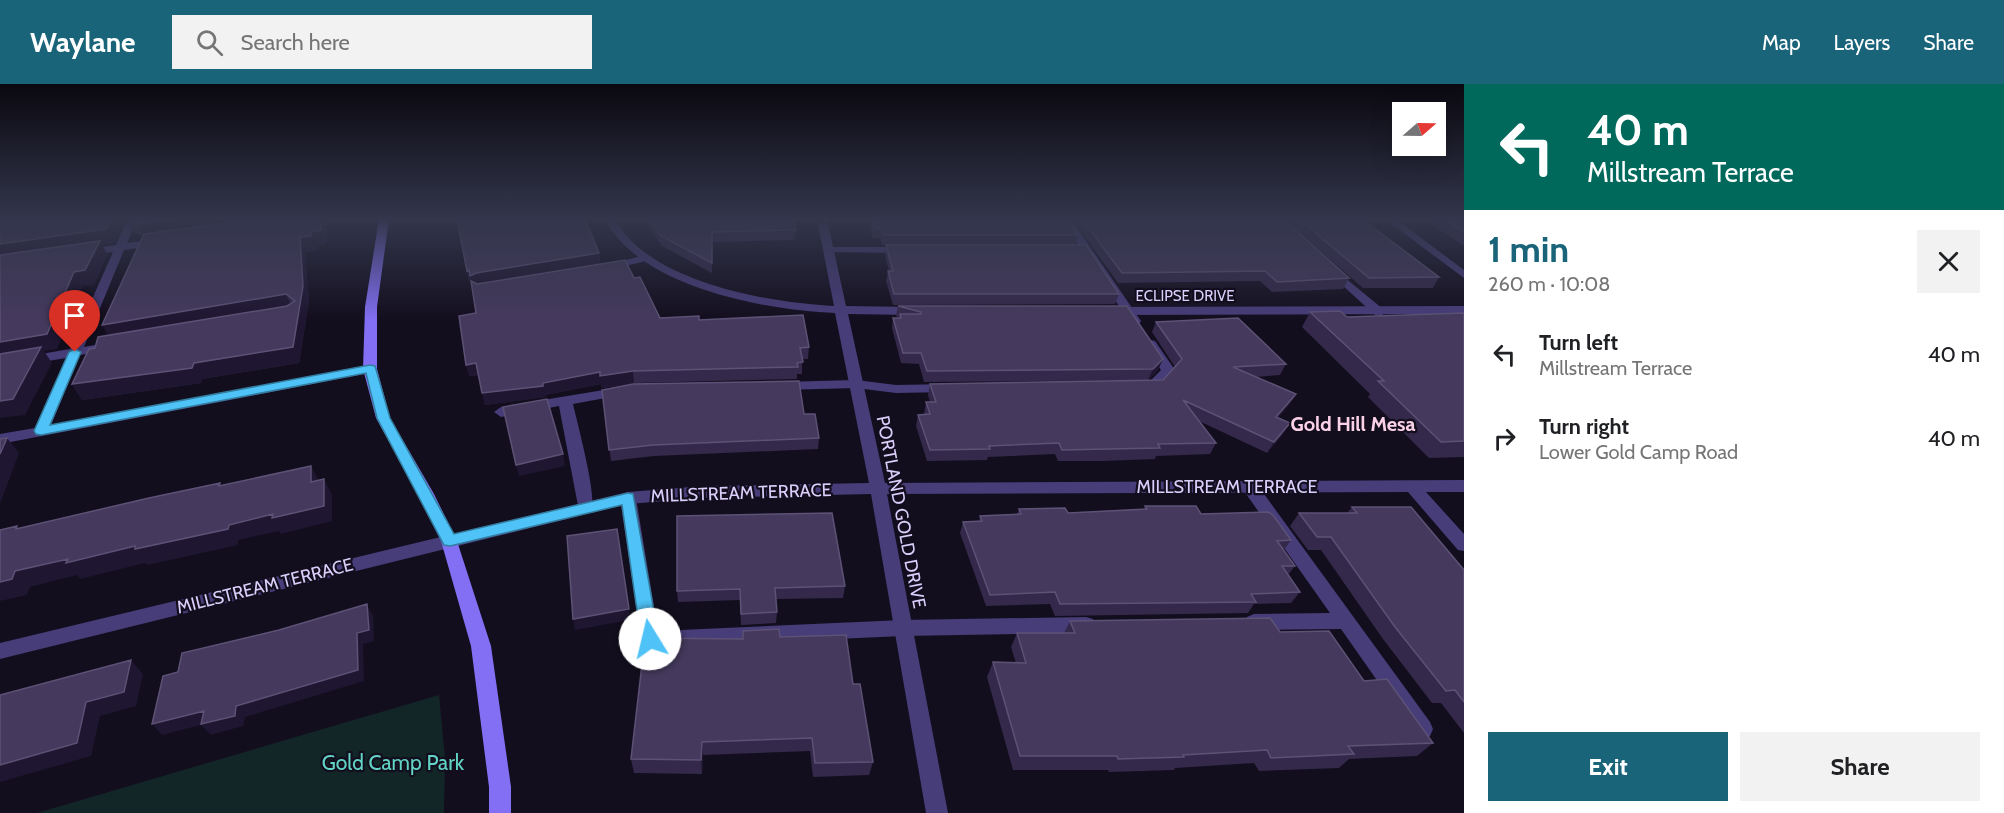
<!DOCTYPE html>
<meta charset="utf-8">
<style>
:root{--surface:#fff;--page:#f2f2f2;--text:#202124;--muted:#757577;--accent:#1a647a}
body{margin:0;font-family:Cabin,sans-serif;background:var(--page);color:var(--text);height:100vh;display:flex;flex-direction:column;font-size:22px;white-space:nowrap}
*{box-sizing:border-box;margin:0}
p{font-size:20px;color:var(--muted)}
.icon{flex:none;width:33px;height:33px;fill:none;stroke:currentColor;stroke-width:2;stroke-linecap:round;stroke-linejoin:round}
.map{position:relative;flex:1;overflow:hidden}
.drawer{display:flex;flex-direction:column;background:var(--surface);width:540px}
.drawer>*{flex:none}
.guide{background:#00695c;color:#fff;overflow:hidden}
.needle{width:39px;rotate:70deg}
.controls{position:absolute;left:1392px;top:18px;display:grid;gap:12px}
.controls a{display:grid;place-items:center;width:54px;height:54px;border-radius:0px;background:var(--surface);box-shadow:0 6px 24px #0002;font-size:30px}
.pin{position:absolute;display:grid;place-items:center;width:51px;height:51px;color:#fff;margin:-62px -26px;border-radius:50% 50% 50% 0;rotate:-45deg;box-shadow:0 0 6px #0007}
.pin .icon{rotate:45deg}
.me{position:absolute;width:66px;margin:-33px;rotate:351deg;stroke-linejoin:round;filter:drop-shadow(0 0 4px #0008)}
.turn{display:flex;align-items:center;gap:21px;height:126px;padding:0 24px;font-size:27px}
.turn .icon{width:78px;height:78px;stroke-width:2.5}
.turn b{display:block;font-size:42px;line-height:51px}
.round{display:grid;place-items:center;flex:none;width:63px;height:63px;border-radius:0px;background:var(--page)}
.headline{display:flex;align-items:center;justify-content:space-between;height:102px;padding:0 24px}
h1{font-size:36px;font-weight:800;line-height:45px;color:var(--accent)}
.cta{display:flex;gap:12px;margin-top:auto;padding:12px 24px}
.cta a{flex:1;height:69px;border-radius:0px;background:var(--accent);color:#fff;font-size:24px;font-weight:800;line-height:69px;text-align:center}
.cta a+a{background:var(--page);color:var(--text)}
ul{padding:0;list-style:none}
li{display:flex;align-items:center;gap:18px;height:84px;padding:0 24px}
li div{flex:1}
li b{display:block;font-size:22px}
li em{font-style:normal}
header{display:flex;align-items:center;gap:36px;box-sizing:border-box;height:84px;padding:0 30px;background:var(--accent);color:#fff}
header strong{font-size:28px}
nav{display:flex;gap:33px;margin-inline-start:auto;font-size:21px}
.search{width:420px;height:54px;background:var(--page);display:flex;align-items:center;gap:15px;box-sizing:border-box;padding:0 21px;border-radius:0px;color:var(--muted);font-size:22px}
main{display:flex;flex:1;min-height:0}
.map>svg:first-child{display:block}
.green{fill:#122628}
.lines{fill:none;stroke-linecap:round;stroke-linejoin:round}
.lane{fill:#473d79;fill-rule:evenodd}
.street{fill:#473d79;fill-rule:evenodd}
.secondary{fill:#826ff3;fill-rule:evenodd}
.wall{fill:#34294a}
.shaded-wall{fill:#1f1631}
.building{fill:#453a5d;stroke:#5d5276;stroke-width:1.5}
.route{fill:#4fc3f7;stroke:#337fa1;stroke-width:1.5}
.labels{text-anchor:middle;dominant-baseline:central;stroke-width:4.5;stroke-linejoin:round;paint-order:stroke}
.far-street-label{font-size:15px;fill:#dacffb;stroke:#130e1e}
.street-label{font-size:18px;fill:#dacffb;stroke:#130e1e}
.neighbourhood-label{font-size:20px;font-weight:bold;fill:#fbd1e7;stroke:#130e1e}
.near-park-label{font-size:21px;fill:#62d4c5;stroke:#130e1e}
</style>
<header>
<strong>Waylane</strong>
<div class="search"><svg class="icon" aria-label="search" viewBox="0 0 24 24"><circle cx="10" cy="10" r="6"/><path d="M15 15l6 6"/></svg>Search here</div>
<nav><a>Map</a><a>Layers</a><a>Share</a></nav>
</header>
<main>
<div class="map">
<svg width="1464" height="729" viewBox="0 0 1464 729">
<rect width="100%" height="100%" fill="#130e1e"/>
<path class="green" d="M439,611L445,674L444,729H37Z"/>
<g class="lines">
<path class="lane" d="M1061,135H1071L1141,237L1139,240H1131Z
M828,163H904L909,166L904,169L824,168V164Z
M646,171L650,172V176L609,186L603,183L605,181Z
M1333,184L1383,225V231H1375L1329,189V185Z
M1150,256L1155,257L1175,286L1158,305H1136L1134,302L1136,299L1149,298L1161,286L1144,260Z
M856,296L896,301L949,300L956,304L949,308L896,309L856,304L781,306L774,302L781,298Z
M622,303L627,304L629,307L627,310L573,320C577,338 598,415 591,427H579L559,322L501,333L494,328L501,323Z
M1250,397L1256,399L1430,638L1433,645L1430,652L1423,655L1416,652L1341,545L1254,546L1247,543L1245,538L1247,533L1254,530L1330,529L1244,407L1242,403L1244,399Z
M628,408L634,410L636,414L658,547L903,536L1086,533L1093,535L1095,541L1093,547L1086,549L903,552L650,563L643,561L641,555L620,414L622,410Z"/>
<path class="street" d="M127,135H137L127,159L158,155L163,158L158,161L124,166L84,263L106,259L112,263L111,266L80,271L51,341L370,281L377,285L370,289L0,360V350L35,344L66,274L0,285V277L70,265L113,168L87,171L82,168L87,165L116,161Z
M605,135H615C648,198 769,219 834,222L817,135H827L846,222L915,223L921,227L915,231L848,230L885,399L1464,396V408H1426L1464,450V467L1458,466L1408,408L887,410L948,729H926L871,410L703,414L628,420L0,575V559L628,408L703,402L869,399L835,229C766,226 640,204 605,135Z
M1385,135H1396L1464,186V194Z
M1464,222V230L1110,231L1104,227L1110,223Z"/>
<path class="secondary" d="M379,135H389L377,223V285L390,334L434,410L457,457L491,562L511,703V729H489V703L471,562L441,457L418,410L376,334L363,285L365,223Z"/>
</g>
<path class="wall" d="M127,135H327L326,160L317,162L316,166L305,168L309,217L299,279L202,295L201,299L82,316L72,300L95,264L108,252L143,153L134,148Z
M644,135H793L796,146L795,156L712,158V189L662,162Z
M866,135H1068L1078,151L1075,161H882L880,154H873Z
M1072,135H1283L1349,194L1343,205L1272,208L1260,197L1118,199Z
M1283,135H1362L1439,193L1433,204H1363Z
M1424,135H1464V162Z
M886,161L1119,210L1115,220L893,221L886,197L888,187H889L885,171Z
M599,169L600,179L479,199L477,200L634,194L660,234L699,236L809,263L808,275H802V290H797V295L634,299L602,304L601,300L545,311L546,313L485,321L478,291L469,292L476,229L471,197H469L467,187Z
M898,222L1163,275L1158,286L1148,296L924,298L919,280L901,279L892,244L893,234H899L896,232Z
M1310,228L1347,233L1464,229V373L1429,374L1368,313L1370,310L1302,243Z
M1156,238L1286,280L1280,291L1255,293L1296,310L1289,321L1278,334L1283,350L1267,369L1199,337L1216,359L1210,370L1156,372L1155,375L1103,377H1058L1055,370L988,373L987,376L927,377L916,342L918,331L924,330L926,318H930L928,311L930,300L1163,296L1175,283L1152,248Z
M602,306L804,330L819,354L818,365L654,372L611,377Z
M1145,422L1201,430L1291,456L1284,466L1295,482L1288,491L1300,508L1291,519L1254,520L1248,529L1055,532L1050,520L986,522L960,449L963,438L979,437L980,432L1017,430L1019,425L1068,429L1144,425Z
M1352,423L1464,486V649L1441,619H1432L1383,555L1321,466H1308L1290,442L1299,429H1347Z
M677,432L845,502L843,514L776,515L777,528L776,539L741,541L740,516L678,518L677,507Z
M1070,537L1280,548L1364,597L1433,659L1417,672L1349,675L1339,684L1259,687L1254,679L1175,684L1174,686L1109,688L1108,686H1013L987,593L993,578L1016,579L1011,563L1017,549H1064Z
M743,547L780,553L853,600L873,678L869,691L813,693L810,667L703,671L702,690L634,689L631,675L742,555Z"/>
<path class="shaded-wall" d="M111,135H126L113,159L102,161L108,171L94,201L83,202L57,265L44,267L52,279L25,331L0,334V160Z
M178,135H284L146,154L138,140Z
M322,135H327L326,160L317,162L316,166L305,168L309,217L299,279L202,295L201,299L82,316L72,300L293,263L300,153L311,148Z
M599,169L600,179L479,199L472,203L471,197H469L467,187L476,189Z
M286,210L293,225L111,256L102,241Z
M1163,275L1158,286L1148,296L1153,285Z
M476,279L479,290L469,292L466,281Z
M633,287L634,299L602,304L601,300L545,311L546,313L485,321L482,309L543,299L600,288Z
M1296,310L1289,321L1270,344L1276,333Z
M1290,339L1283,350L1267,369L1274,358Z
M7,354L19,369L0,420V370Z
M563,370L565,382L519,392L516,381Z
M311,382L319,397L311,398Z
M324,395L332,411V437L281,450L279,447L238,456V461L147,481L145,479L80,495L77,491L30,503L27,511L0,517V498L15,487L68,475L229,441Z
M367,520L373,532L374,557L363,560L364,597L245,633L243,642L211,651L201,641L162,651L152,640L204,627L236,622L357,549Z
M629,525L630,536L575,546L573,535Z
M131,576L143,590L136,622L100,632L91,672L0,698V681L86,618Z
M702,658L703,671L702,690L701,676Z"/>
<path class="building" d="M0,135H111L106,145L0,160Z
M127,135H178L138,140Z
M255,135H322L321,146L311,148V152L300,153L303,202L293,263L194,279L192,284L72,300L89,265L95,264L98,253L287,222L295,217L286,210L102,241L144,150Z
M457,135H585L599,169L476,189L470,192L469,186L467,187Z
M649,135H793L796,146L712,148V179L661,152Z
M871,135H1068L1078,151H883L881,144H875Z
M1082,135H1283L1349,194L1277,198L1265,187L1122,189Z
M1299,135H1362L1439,193L1369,194Z
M1444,135H1464V148Z
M100,157L85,186L74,188L47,250L0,258V171Z
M886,161H1086L1119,210H894L888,187H893Z
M625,176L634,194L640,193L660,234L699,232V236L803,231L809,263L800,264L803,278L797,279L798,283L633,287L600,292V288L543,299V302L482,309L476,279L466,281L459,232L476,229L471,197L477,200Z
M898,222H1127L1163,275L1153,285L927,287L921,269H903L893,234H901L900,230H921V228Z
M1340,227L1347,233L1464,229V357L1441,358L1378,297H1384L1310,228Z
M1238,234L1286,280L1233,283L1296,310L1276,333L1290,339L1274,358L1183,316L1216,359L1158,360L1160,364L1108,365L1062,366L1059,359L989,362L990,365L930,366L918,331L930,330L926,318H936L930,300L1163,296L1182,275L1156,238Z
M41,263L13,315L0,317V270Z
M799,297L804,330H815L819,354L653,361L609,366L602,306L633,300Z
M547,315L563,370L516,381L503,323Z
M7,354L0,370V355Z
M311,382V398L324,395V422L272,434L273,430L229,441L228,445L135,465V462L66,479L68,475L15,487L12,495L0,498V446L17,442L16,445L149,414L220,399L219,402Z
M1145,422H1196L1201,430L1268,428L1273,431L1291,456L1277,457L1295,482H1282L1300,508L1251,510L1256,518L1060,520L1055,508L990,511L963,438L982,437L980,432L1021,430L1019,425L1065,424L1068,429L1147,425Z
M1352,423H1411L1464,486V618L1455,606L1446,607L1395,543L1331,453H1317L1299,429H1357Z
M832,429L845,502L775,504L777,528L741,530L740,505L677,507V432Z
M617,445L629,525L573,535L567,452Z
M367,520L369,546L357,549L358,586L236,622L235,632L201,640L204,627L152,640L163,592L178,588L182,569L279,546Z
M1270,534L1280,548L1329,547L1364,597L1387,595L1433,659L1348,662L1354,670L1271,674L1267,666L1183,671L1184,673L1118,675L1117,672H1020L993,578L1026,579L1017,549H1075L1070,537Z
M779,545L780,553L846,551L853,600H860L873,678L815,679L812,654L702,658L701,676L631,675L645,554L743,555V547Z
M131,576L124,608L86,618L77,659L0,681V611Z"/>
<linearGradient id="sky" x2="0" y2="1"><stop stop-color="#0a0810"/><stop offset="0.57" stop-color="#33364c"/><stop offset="1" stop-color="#33364c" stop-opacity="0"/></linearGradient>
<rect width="1464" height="237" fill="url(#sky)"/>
<path class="route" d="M75,265L81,268L50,341L370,281L375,282L390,334L454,450L628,409L633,410L659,555L656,560L650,562L644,560L641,555L622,421L450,462L444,461L377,334L366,289L41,351L36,350L34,347L69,268Z"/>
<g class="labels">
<g class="far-street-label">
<text x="1185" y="212">ECLIPSE DRIVE</text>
</g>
<g class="street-label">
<text x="1227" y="403">MILLSTREAM TERRACE</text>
<text transform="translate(741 409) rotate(-2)">MILLSTREAM TERRACE</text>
<text transform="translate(901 428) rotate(79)">PORTLAND GOLD DRIVE</text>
<text transform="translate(265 502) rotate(-14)">MILLSTREAM TERRACE</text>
</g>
<g class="neighbourhood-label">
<text x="1353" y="340">Gold Hill Mesa</text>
</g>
<g class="near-park-label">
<text x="393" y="678">Gold Camp Park</text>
</g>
</g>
</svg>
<div class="controls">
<a><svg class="needle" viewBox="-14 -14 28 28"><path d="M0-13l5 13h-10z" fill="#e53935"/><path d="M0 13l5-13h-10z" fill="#757577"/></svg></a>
</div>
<div class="pin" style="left:75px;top:268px;background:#d93025"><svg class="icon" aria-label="arrive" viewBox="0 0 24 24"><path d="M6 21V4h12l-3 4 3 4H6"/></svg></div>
<svg class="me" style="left:650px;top:555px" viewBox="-20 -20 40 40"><circle r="19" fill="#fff"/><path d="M0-13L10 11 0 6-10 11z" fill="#4fc3f7"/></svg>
</div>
<section class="drawer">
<div class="guide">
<div class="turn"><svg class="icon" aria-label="left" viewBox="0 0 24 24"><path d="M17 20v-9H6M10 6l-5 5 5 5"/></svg><div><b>40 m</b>Millstream Terrace</div></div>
</div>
<div class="headline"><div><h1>1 min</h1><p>260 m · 10:08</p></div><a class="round"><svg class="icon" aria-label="close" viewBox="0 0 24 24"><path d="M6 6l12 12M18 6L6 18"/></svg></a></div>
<ul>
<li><svg class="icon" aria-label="left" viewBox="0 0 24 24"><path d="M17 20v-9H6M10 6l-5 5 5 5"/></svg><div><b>Turn left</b><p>Millstream Terrace</p></div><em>40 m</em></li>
<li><svg class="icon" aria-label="right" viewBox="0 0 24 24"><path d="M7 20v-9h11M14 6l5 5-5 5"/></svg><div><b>Turn right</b><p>Lower Gold Camp Road</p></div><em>40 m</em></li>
</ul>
<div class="cta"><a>Exit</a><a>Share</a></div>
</section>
</main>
